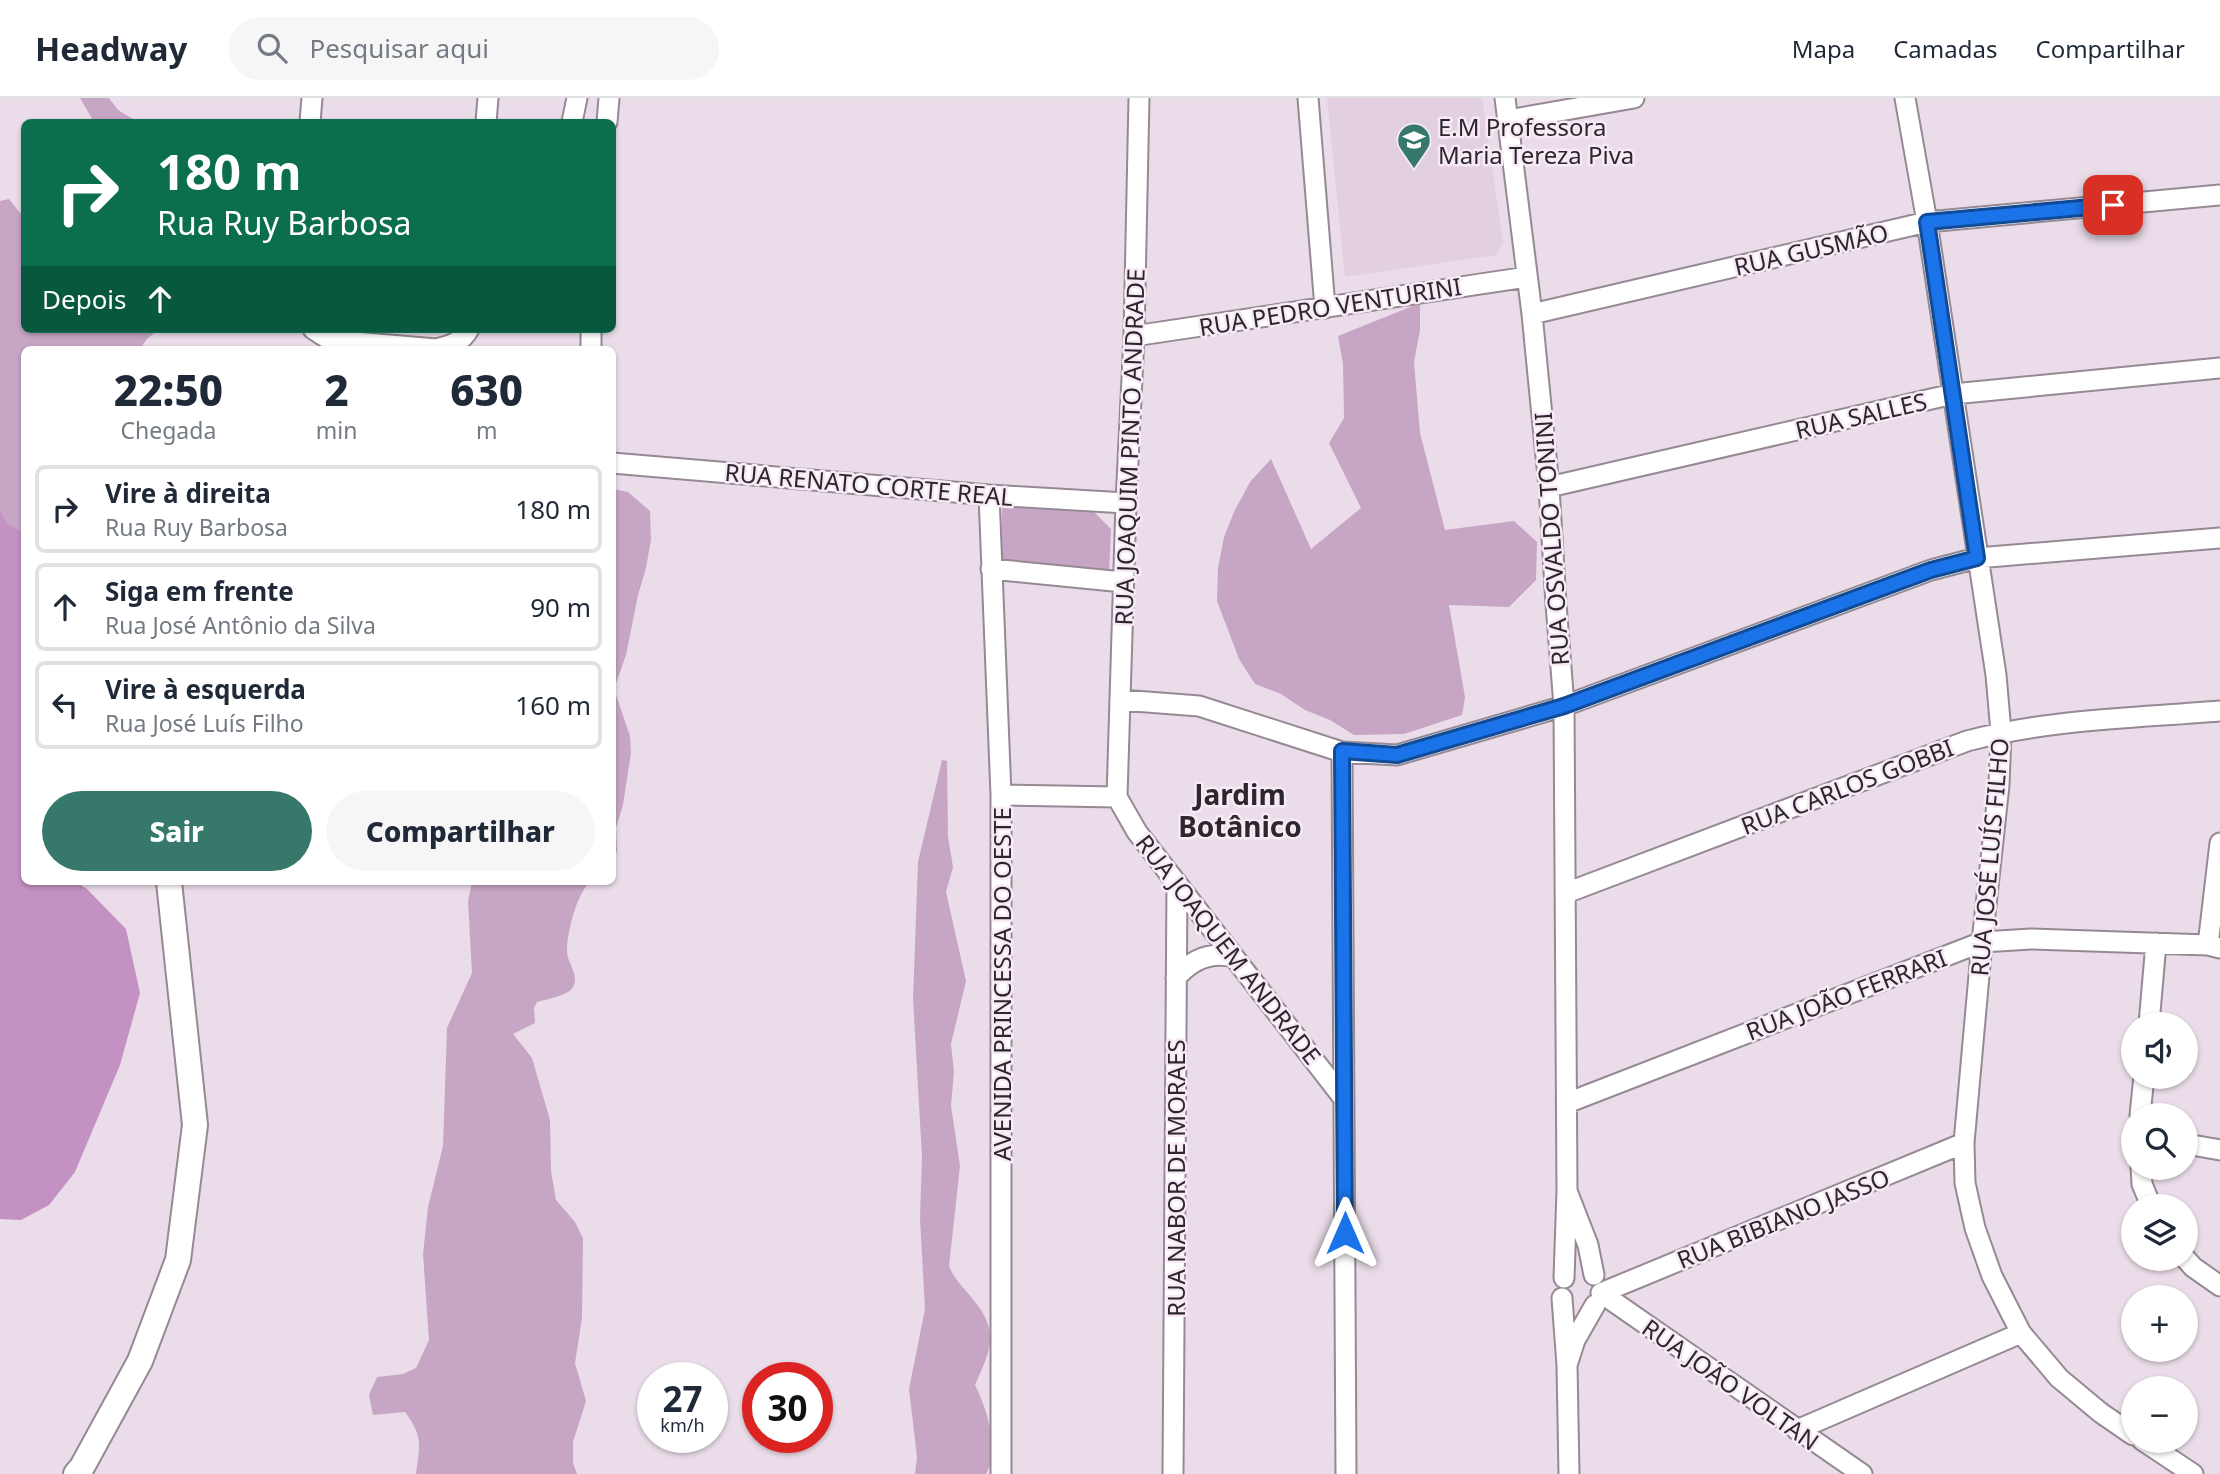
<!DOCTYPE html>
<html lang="pt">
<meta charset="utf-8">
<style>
:root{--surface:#fff;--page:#f6f6f7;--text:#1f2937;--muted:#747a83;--line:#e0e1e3;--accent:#36796b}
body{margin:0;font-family:"Noto Sans",sans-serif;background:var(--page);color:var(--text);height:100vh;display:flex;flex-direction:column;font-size:26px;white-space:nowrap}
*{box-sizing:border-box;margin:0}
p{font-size:23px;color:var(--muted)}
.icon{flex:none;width:38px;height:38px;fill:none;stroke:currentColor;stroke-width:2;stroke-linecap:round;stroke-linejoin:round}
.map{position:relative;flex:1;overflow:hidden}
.side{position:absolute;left:21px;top:248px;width:595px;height:539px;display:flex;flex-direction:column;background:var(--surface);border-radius:10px;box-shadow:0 2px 5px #0004}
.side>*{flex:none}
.banner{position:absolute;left:21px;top:21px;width:595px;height:214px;border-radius:10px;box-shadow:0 2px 5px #0004;background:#0b6e4f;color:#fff;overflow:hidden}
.controls{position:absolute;left:2121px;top:914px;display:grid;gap:14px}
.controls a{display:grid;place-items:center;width:77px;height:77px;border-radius:50%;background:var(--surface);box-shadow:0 2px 5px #0004;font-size:35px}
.speed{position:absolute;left:637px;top:1264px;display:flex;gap:14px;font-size:35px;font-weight:700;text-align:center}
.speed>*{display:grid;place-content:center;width:91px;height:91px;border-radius:50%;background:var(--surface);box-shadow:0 2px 5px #0004;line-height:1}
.speed small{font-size:18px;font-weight:400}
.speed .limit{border:10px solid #d22;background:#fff;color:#111}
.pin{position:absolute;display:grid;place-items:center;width:60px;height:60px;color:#fff;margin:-30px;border-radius:14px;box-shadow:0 4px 10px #0006}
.me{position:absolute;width:77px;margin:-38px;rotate:0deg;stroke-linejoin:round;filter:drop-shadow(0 0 5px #0008)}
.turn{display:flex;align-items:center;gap:24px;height:147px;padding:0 21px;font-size:32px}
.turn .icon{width:91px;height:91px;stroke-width:2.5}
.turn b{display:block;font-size:49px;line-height:60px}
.then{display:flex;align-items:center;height:66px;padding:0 21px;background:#0003;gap:14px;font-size:26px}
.eta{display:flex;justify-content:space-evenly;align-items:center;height:119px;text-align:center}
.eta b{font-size:42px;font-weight:800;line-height:49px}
.primary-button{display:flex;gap:14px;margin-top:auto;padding:14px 21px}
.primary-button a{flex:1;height:80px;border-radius:42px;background:var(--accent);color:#fff;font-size:28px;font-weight:800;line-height:80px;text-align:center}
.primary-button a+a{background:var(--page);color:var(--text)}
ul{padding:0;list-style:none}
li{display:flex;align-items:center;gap:21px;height:88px;margin:0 14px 10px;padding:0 7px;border:4px solid var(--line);border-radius:10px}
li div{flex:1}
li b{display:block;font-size:26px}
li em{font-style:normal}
header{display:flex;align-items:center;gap:42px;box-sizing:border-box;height:98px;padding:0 35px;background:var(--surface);border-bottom:2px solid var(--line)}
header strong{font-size:33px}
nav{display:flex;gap:38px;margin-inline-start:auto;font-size:24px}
.search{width:490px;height:63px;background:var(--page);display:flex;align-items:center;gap:18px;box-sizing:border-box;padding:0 24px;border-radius:38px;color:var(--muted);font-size:26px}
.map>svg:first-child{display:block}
.built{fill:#e2d0e1}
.green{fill:#c7a5c5}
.water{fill:#c491c3}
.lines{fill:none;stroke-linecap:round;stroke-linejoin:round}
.minor-casing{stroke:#958994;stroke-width:23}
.tertiary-casing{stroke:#958994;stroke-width:28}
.minor{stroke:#fff;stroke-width:19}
.tertiary{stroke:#fff;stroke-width:24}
.route-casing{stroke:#114b97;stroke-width:18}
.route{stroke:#1a73e8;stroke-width:12}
.labels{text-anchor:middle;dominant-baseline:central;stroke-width:5;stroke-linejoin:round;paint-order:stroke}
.poi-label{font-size:24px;fill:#2c272c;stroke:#f7eaf6;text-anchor:start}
.street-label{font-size:24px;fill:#2c272c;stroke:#f7eaf6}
.quarter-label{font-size:28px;font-weight:bold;fill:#2c272c;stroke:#f7eaf6}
</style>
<header>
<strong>Headway</strong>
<div class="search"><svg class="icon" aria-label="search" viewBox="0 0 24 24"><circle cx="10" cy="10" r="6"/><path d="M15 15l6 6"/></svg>Pesquisar aqui</div>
<nav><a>Mapa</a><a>Camadas</a><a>Compartilhar</a></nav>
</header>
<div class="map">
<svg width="2220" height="1376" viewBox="0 0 2220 1376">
<rect width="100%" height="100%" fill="#eadde9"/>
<path class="built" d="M1327,0H1482L1503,145L1497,157L1345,179Z"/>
<path class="green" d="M80,0H109L118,12L138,24H94Z
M9,101L24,120V231H159L147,241L139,252H24V460L0,446V103Z
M1420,205V232L1414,264L1420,335L1445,432L1514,423L1537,444L1536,482L1509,509L1449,507L1465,599L1462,617L1404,636L1354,637L1330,622L1305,612L1281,596L1255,586L1239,561L1217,503L1218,470L1224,439L1234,414L1250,384L1271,361L1311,451L1361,410L1329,345L1344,320L1343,266L1338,238Z
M613,391L628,394L650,413L651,442L646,470L638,497L626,557L614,591L630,638L631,655L623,707L616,730L617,753L613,761Z
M1002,402L1094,414L1111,431L1109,476L1002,467Z
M942,662L947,663L948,739L953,769L946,794L966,883L951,946L954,974L951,1008L960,1068L949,1168C954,1181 963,1189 972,1200C1000,1233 991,1251 975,1287C987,1311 1000,1352 986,1376H915L917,1359L909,1291L925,1211L920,1120L922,1059L913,901L918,764Z
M472,784H590C577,795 567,835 567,852C566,864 580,877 573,889C568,898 547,901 537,904L534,910L535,925L513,936L532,960L550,1022L551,1073L556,1102L575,1124L583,1140L582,1220L575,1265L586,1303L573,1344V1365L577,1376H416C420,1347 423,1338 405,1314L373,1317L369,1297L377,1279L403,1276L416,1270L429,1242L423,1156L428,1109L443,1048L447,930L472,875L468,803Z"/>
<path class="water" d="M0,412L7,426L24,435V784H76L87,791L126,831L140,895L120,967L75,1074L49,1107L21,1122L0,1121Z"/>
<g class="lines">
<g class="minor-casing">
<path id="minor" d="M1308,0L1325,210
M1505,0L1532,216L1549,389L1556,506L1564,608L1567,1093
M1905,0L1927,124L1996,577L2001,634L1999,687L1982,844L1964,1045L1965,1085L1975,1130L1992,1178L2021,1235L2059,1280L2101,1315L2133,1337
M1508,22L1634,0
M310,24L312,0
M486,24L488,0
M572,24L577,0
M607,24L609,0
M1532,216L1927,124L2220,97
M313,231L330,242L436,251C450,248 462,244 469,231
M1134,238L1527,179
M591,252V231
M612,365L989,397L1126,405
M1549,389L1953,296L2220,270
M989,397L1001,697V1376
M991,471L1123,484
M1121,602L1199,608L1342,654L1397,657L1564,608L1931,472L1977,460L2220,440
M1342,654L1346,1376
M1001,697L1117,699
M1117,699L1126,405L1134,238L1139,0
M1117,699L1137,734L1344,1001
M1566,795L1967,643C2049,621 2136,620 2220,613
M2208,847L2220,745
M1176,880C1191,862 1210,853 1234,859
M2149,926L2156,845
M1567,1005L1982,844L2031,841L2208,847L2220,850
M2140,1017L2144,978
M2186,1046L2220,1052
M2141,1069L2142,1086L2151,1108
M2185,1160L2193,1169L2220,1188
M1564,1180L1567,1093L1588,1147L1594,1177
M1601,1195L1964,1045
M1601,1195L1862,1376
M1562,1200L1567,1267L1575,1242L1595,1207
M1567,1267L1569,1376
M1797,1332L2021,1235
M2142,1342L2193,1376
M1173,1376L1177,785"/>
</g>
<g class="tertiary-casing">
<path id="tertiary" d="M76,1376L82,1369L140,1263L178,1162L195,1027L169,784"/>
</g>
<use href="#minor" class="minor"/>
<use href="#tertiary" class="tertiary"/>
</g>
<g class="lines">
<g class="route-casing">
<path id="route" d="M1345,1135L1342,653L1397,657L1564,608L1931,472L1977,460L1927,124L2113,107"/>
</g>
<use href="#route" class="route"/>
</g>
<defs>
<g id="school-pin" transform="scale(1.75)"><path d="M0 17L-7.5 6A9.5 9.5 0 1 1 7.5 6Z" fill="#36796b" stroke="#f7eaf6"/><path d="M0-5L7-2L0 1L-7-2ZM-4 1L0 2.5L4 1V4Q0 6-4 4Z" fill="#fff"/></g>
</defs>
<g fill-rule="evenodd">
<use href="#school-pin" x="1414" y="42"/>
</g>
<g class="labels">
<g class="poi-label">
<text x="1438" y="28">E.M Professora<tspan x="1438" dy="28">Maria Tereza Piva</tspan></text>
</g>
<g class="street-label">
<text transform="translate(1811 151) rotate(-13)">RUA GUSMÃO</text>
<text transform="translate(1330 208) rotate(-9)">RUA PEDRO VENTURINI</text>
<text transform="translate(1861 317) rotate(-13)">RUA SALLES</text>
<text transform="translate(1129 349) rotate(-88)">RUA JOAQUIM PINTO ANDRADE</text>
<text transform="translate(869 386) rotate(5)">RUA RENATO CORTE REAL</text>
<text transform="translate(1551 441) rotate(-94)">RUA OSVALDO TONINI</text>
<text transform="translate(1847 688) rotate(-21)">RUA CARLOS GOBBI</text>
<text transform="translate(1989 759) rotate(-85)">RUA JOSÉ LUÍS FILHO</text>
<text transform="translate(1229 851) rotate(52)">RUA JOAQUEM ANDRADE</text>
<text transform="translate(1001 886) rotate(-90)">AVENIDA PRINCESSA DO OESTE</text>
<text transform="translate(1846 896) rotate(-21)">RUA JOÃO FERRARI</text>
<text transform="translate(1175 1080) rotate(-90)">RUA NABOR DE MORAES</text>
<text transform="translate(1783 1120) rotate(-22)">RUA BIBIANO JASSO</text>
<text transform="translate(1731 1286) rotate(35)">RUA JOÃO VOLTAN</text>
</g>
<g class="quarter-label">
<text x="1240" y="696">Jardim<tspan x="1240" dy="32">Botânico</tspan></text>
</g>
</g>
</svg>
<div class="controls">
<a><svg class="icon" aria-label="sound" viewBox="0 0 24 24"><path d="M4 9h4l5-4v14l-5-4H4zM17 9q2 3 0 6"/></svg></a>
<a><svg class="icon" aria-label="search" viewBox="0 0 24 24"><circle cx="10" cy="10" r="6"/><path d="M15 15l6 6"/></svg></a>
<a><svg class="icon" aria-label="layers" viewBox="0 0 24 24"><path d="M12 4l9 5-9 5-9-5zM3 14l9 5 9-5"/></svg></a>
<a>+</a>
<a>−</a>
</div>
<div class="speed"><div>27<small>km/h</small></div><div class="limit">30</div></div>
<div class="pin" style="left:2113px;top:107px;background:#d93025"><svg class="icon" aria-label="arrive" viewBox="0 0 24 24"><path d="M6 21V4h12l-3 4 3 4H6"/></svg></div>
<svg class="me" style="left:1345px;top:1135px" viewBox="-20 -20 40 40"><path d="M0-17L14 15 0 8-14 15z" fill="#1a73e8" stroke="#fff" stroke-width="4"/></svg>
<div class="banner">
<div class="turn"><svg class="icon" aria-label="right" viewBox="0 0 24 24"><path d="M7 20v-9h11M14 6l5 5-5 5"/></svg><div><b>180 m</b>Rua Ruy Barbosa</div></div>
<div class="then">Depois<svg class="icon" aria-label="ahead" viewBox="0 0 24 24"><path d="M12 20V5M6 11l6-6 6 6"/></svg></div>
</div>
<section class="side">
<div class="eta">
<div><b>22:50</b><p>Chegada</p></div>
<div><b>2</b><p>min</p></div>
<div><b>630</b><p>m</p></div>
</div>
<ul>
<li><svg class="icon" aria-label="right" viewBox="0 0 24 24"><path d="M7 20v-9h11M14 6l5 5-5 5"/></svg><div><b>Vire à direita</b><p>Rua Ruy Barbosa</p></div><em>180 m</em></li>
<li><svg class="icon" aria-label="ahead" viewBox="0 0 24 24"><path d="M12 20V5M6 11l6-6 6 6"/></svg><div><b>Siga em frente</b><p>Rua José Antônio da Silva</p></div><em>90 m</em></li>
<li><svg class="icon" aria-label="left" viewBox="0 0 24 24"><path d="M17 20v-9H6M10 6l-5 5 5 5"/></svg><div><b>Vire à esquerda</b><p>Rua José Luís Filho</p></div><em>160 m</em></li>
</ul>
<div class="primary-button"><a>Sair</a><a>Compartilhar</a></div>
</section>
</div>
